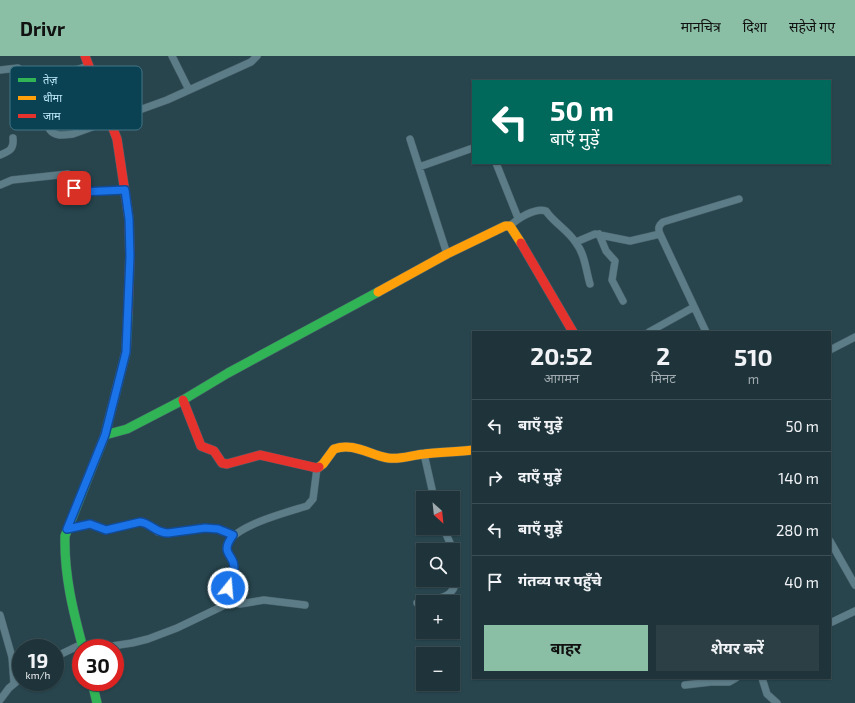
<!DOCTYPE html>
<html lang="hi">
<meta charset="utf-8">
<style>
:root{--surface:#1e343a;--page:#2b3f45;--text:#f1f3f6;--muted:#a1aaaf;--line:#3c4f54;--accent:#8abfa5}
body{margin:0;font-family:"Exo 2","Noto Sans Devanagari",sans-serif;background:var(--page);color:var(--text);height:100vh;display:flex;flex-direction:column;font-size:15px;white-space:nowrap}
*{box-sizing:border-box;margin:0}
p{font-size:13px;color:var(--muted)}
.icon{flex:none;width:22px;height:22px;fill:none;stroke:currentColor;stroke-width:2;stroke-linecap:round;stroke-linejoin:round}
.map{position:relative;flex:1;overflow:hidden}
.sheet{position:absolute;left:472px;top:275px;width:359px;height:348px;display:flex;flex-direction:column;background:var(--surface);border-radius:0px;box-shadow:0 1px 3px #0004,0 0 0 1px var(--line)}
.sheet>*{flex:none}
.hud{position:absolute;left:472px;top:24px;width:359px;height:84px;border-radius:0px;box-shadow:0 1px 3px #0004,0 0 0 1px var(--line);background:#00695c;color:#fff;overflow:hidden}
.needle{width:26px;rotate:153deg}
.tools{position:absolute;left:416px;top:435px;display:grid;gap:8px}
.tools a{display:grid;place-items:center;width:44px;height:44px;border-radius:0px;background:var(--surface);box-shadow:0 1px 3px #0004,0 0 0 1px var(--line);font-size:20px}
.speed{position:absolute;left:12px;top:583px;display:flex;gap:8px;font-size:20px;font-weight:700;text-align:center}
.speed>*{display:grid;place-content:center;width:52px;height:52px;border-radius:50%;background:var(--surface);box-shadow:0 1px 3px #0004,0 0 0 1px var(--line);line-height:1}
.speed small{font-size:10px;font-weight:400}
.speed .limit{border:6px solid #d22;background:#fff;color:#111}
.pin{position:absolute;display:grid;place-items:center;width:34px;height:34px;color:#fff;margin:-17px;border-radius:8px;box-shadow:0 2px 6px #0006}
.me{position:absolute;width:44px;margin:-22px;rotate:17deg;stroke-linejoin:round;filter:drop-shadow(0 0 3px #0008)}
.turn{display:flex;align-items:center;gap:14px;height:84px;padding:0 12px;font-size:18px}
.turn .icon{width:52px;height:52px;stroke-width:2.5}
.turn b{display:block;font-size:28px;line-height:34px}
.eta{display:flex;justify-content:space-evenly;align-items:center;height:68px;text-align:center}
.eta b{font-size:24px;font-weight:700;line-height:28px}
.primary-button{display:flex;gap:8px;margin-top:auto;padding:8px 12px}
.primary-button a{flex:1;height:46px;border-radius:0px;background:var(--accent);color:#111;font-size:16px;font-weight:700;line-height:46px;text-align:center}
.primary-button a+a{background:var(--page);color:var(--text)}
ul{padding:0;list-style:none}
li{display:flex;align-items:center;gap:12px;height:52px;padding:0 12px;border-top:1px solid var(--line)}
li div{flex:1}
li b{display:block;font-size:15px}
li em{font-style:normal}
header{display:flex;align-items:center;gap:24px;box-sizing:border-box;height:56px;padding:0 20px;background:var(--accent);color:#111}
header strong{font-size:19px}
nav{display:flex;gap:22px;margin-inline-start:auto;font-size:14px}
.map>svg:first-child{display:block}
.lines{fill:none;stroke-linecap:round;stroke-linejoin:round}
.street-casing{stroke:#48616a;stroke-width:8}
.fast-casing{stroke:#48616a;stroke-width:10}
.slow-casing{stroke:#48616a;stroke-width:10}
.jam-casing{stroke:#48616a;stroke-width:10}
.street{stroke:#5c7c87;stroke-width:7}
.fast{stroke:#30b455;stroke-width:9}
.slow{stroke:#ff9f0a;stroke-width:9}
.jam{stroke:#e5322d;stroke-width:9}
.route-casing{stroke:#114b97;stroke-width:10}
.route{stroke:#1a73e8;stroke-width:7}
.key{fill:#0a4253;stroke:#407485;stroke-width:1}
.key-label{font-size:11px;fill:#bde9fa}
</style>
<header>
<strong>Drivr</strong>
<nav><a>मानचित्र</a><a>दिशा</a><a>सहेजे गए</a></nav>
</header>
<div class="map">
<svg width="855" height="647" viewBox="0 0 855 647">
<rect width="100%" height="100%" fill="#28454e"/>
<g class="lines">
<g class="street-casing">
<path id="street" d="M172,0L189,34
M0,14L18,12L21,14L50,74C55,81 65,79 73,78L167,44L251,6L257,0
M29,29L88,10
M410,83L447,198
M0,99C10,95 14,93 13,82
M496,107L518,162
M419,111L473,92
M0,129L12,124L68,118C72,122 72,128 75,132C80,138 116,134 125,134
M510,170C517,163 535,151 546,155C554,167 568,174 576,187C585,198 586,215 590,228
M599,178L606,195L615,205L612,224L623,245
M576,186L595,178L630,185L660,178
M649,276L694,251
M706,276L660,178C658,173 658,170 663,166L739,143
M830,294L855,281
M424,398L434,442
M67,473L90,468L106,474L140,466L147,468L158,476L167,477L205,472L218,473L233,479
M830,485L855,529
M228,545L240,548L264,544L305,549
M417,547C426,545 444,543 450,537C466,522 451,487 443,472
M0,559L12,601L14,627
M830,567L855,555
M99,592L132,587L148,583L177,572L225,549C229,542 227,536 228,528C230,522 235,517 234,511C233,504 224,495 227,488C236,469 288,456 307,450L313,443L317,412
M55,601L82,588
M762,622L767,638L777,647
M685,629L711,626H729L736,622
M0,644L9,632L21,622"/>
</g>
<g class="fast-casing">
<path id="fast" d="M105,379L127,373L183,344L228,317L378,236
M83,592C73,555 64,519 65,480L105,379L126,296L128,257
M92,626L97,647"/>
</g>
<g class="slow-casing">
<path id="slow" d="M378,236L447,198L505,170H510L521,187
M319,411L323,408L334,393C354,386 369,399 388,402C400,404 412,399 424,398C440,396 457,396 473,394"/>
</g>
<g class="jam-casing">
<path id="jam" d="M85,0L117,83L129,163L130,200L128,257
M521,187L573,276
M183,344L201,390L214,395L222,407L227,408L260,399L317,412L319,411"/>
</g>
<use href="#street" class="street"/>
<use href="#fast" class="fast"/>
<use href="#slow" class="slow"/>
<use href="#jam" class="jam"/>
</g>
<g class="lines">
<g class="route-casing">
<path id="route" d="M74,132L81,136L125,134L129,163L130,200L126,296L124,304L105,379L67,473L90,468L106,474L140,466C151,467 155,477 168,477L205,472L218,473L233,479C218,500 236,497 234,514C233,521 229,526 228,532"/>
</g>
<use href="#route" class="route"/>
</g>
<rect x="10" y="10" width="132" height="64" rx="6" class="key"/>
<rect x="18" y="22" width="18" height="4" fill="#30b455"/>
<rect x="18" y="40" width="18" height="4" fill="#ff9f0a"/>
<rect x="18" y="58" width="18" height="4" fill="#e5322d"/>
<g class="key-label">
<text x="43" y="28">तेज़</text>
<text x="43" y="46">धीमा</text>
<text x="43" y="64">जाम</text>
</g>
</svg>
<div class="tools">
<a><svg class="needle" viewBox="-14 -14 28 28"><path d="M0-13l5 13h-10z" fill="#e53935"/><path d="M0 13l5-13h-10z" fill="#a1aaaf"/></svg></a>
<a><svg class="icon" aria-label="search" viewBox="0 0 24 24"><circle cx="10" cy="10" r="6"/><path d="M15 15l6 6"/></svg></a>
<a>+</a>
<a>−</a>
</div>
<div class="speed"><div>19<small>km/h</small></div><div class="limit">30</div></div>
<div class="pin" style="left:74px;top:132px;background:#d93025"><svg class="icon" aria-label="arrive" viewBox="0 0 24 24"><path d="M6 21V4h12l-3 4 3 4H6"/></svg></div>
<svg class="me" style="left:228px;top:532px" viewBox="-20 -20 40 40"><circle r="17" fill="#1a73e8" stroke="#fff" stroke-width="3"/><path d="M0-11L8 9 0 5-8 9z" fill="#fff"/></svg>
<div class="hud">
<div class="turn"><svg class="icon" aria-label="left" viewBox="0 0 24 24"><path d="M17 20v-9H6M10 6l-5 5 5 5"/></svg><div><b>50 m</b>बाएँ मुड़ें</div></div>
</div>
<section class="sheet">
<div class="eta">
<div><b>20:52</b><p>आगमन</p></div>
<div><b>2</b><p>मिनट</p></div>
<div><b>510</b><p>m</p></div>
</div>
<ul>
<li><svg class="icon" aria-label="left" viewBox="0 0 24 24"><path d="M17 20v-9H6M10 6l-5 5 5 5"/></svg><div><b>बाएँ मुड़ें</b></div><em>50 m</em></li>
<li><svg class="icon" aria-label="right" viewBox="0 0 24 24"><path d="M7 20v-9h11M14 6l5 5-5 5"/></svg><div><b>दाएँ मुड़ें</b></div><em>140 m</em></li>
<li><svg class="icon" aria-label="left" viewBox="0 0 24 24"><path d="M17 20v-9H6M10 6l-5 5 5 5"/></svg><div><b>बाएँ मुड़ें</b></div><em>280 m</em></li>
<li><svg class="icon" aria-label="arrive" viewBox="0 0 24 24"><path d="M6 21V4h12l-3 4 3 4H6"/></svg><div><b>गंतव्य पर पहुँचे</b></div><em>40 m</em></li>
</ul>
<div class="primary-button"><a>बाहर</a><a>शेयर करें</a></div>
</section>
</div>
